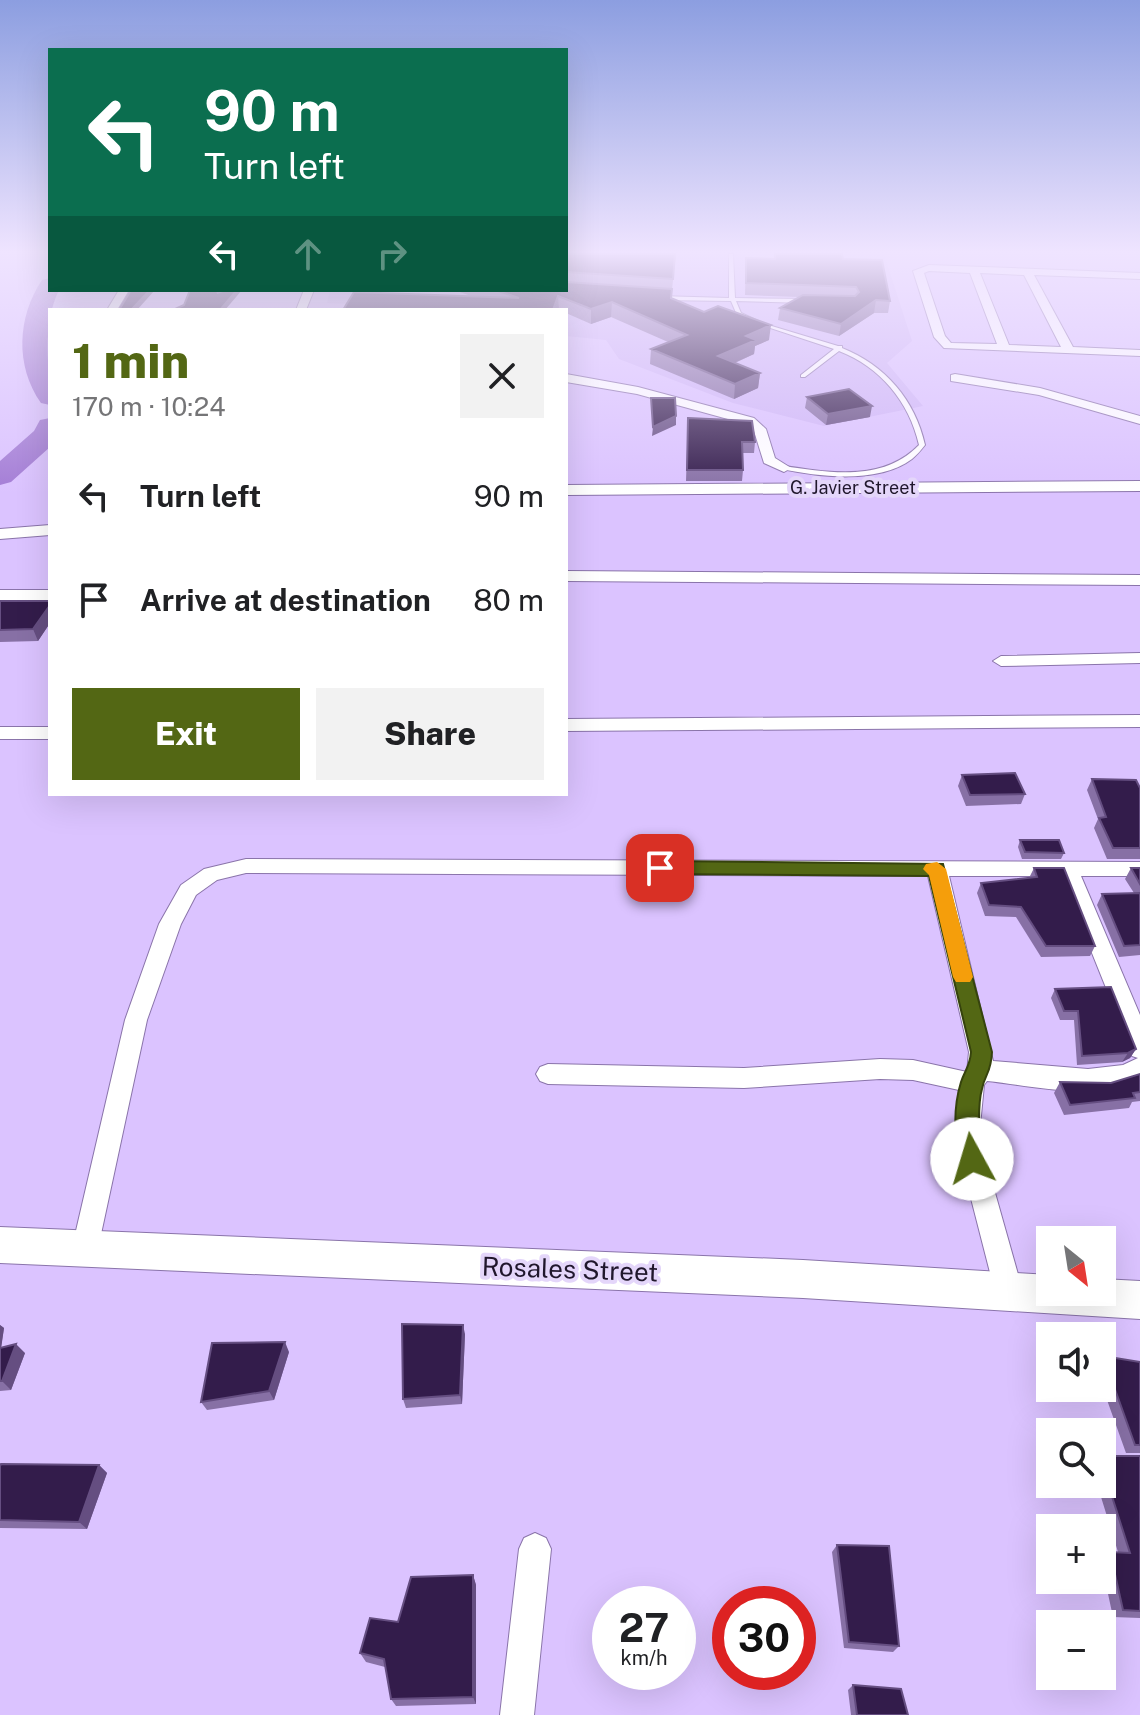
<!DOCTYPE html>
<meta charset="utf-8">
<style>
:root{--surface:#fff;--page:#f2f2f2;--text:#202124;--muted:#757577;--accent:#536714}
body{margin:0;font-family:"Public Sans",sans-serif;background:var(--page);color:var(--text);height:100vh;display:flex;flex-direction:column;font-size:30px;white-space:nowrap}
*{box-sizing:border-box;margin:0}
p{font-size:26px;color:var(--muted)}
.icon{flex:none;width:44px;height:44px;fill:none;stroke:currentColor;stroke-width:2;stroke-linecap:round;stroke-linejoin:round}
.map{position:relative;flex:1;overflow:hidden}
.sheet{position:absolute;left:48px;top:308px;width:520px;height:488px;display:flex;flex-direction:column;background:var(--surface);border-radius:0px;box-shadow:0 8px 32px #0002}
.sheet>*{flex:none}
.banner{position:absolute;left:48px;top:48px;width:520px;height:244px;border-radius:0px;box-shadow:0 8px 32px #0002;background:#0b6e4f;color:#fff;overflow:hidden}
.needle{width:52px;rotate:150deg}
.tools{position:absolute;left:1036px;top:1226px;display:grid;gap:16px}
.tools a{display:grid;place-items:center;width:80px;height:80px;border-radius:0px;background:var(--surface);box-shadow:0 8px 32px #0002;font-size:40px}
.speed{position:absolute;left:592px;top:1586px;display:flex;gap:16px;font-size:40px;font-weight:700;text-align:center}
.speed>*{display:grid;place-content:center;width:104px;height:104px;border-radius:50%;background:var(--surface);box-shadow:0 8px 32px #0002;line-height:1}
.speed small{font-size:20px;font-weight:400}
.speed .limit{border:12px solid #d22;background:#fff;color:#111}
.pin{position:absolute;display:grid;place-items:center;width:68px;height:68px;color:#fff;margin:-34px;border-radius:16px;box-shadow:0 4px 12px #0006}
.me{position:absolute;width:88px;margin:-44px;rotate:354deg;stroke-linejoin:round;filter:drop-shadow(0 0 6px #0008)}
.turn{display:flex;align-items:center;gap:28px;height:168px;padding:0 24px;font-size:36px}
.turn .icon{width:104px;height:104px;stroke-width:2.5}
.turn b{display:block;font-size:56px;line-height:68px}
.lanes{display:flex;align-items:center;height:76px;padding:0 24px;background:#0003;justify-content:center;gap:40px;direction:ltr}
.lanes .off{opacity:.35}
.round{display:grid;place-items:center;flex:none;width:84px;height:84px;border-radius:0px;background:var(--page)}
.headline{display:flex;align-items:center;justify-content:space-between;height:136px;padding:0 24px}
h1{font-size:48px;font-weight:800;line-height:60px;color:var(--accent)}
.primary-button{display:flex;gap:16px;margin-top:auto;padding:16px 24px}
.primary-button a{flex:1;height:92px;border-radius:0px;background:var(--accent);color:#fff;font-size:32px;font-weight:800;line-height:92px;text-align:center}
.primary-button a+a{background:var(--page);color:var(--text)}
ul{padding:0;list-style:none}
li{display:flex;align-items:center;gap:24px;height:104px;padding:0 24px}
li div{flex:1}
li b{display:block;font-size:30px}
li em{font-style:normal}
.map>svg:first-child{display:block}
.built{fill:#cfb6f7}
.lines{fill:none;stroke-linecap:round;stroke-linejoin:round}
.river{fill:#a37cd5;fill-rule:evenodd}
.service-casing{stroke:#8a74aa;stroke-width:2}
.minor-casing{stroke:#8a74aa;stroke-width:2}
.tertiary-casing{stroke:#8a74aa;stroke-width:2}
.secondary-casing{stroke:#8a74aa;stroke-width:2}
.service{fill:#fff;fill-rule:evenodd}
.minor{fill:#fff;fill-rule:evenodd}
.tertiary{fill:#fff;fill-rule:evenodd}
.secondary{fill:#fff;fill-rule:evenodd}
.wall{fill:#8770a5}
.shaded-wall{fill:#654e81}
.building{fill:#331c4b;stroke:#654e81;stroke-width:2}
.route{fill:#536714;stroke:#36430d;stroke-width:2}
.slow{fill:#f59e0b}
.labels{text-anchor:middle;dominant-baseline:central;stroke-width:8;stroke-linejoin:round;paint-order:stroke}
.far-street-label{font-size:18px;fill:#20172c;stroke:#e4d6fa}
.near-street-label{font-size:26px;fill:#20172c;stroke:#e4d6fa}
</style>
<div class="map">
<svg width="1140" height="1715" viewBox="0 0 1140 1715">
<rect width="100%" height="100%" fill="#dbc3ff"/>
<path class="built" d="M566,254H884L912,341L887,363L923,406L824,426L733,403L619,359L606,340L566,336V310H345L347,304L327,303L330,290H566Z"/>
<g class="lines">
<path class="river" d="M50,278V290H59C41,327 50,365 50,405L41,403C15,366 17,317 42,280Z
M50,418V447L11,482L0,485V461L34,431L40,420Z"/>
<g class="service-casing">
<path id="service" d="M729,254H733L735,298L806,299L809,301L806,303L736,301L741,313L765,324L838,346H842V348C885,365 915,400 925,445C921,450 917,455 912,459C879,484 820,477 782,469L781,468L784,466C831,473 883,482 919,445C909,401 880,367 839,351L805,377H801V375L834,349L746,320L737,315L731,301L658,300L655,298L658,296L729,298Z"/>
</g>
<g class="minor-casing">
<path id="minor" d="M929,265L1140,273V279L1034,275L1073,347L1140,350V356L944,348L934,337L913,271ZM929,271L970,273L997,344L951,343L945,336L924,273ZM980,273L1024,275L1061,347L1009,345Z
M119,290H129L117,310H107Z
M304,290H314L306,310H296Z
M566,374L638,387L754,418L766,429L775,458L791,468L784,472L764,463L754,431L746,424L637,394L566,382Z
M955,374L1040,388L1140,416V424L1039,395L951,381V375Z
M566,571L1140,575V585L566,581Z
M0,590H50V600H0Z
M1140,653V663L1001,666L993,661L1001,656Z
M1140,715V727L566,731V719Z
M0,727H50V739H0Z
M246,859L1140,862V876H1081L1140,1015V1079C1096,1102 1034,1086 987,1081L984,1085L979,1136L1023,1292L1019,1302L1009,1305L999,1302L995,1292L955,1136L959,1090L913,1080L880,1079L744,1088L548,1084L540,1081L536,1074L540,1067L548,1064L744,1068L880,1059L913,1060L967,1072L969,1052L928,876L246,873L217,880L196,895L181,924L147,1020L98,1248L94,1257L85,1261L76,1257L72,1248L125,1020L159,924L181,885L204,869ZM949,876H1061L1127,1040L1132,1056L1138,1058L1123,1065L1088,1069L993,1061Z
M535,1533L546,1538L551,1549L534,1715H500L519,1549L524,1538Z"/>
</g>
<g class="tertiary-casing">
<path id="tertiary" d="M1140,481V491L566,495V485Z
M50,525V535L0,539V529Z"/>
</g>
<g class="secondary-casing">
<path id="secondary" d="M0,1227L803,1260L1050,1275V1292H1102V1279L1140,1281V1319L803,1298L0,1263Z"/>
</g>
<use href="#service" class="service"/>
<use href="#minor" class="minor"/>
<use href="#tertiary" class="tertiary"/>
<use href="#secondary" class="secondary"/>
</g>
<path class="wall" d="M566,254H676L671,298L769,340L755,346L754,354L735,363L760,373L758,388L734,399L650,364L651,349L668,342L611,317L591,324L566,313V310H343L471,296L454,290H566Z
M775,254H842L843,259L890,301L888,313H874L839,336L778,320L780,308L799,297L745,295L746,258L774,259Z
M807,397L870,417L826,425L805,408Z
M688,418L755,442L754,453H742L743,470L742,481H686Z
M0,601H50V623L38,641L0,642Z
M962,775L1025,794L1021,804L966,806L958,786Z
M1092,779L1140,788V859H1107L1094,828L1098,819L1087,790Z
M1020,840L1064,853L1061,859H1022L1018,847Z
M1034,868L1095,946L1090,956L1041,957L1016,917L985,916L977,893L981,883L1029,878Z
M1131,868H1140V955L1119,957L1097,905L1102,894L1134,893L1125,879Z
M1055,989L1136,1049L1130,1058L1122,1062L1077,1065L1074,1020H1060L1051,998Z
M1140,1074V1101L1132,1102L1129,1108L1064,1115L1054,1093L1060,1082L1111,1083Z
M0,1325L4,1328L1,1347L25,1353L11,1390L0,1391Z
M465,1334L462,1404L406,1408L403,1399Z
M289,1352L274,1400L207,1410L201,1402Z
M1103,1356L1140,1362V1453H1126L1102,1386V1357Z
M1102,1456H1140V1618L1113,1617L1102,1566V1558L1110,1552H1118L1097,1484H1102Z
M99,1465L107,1473L87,1529L0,1528V1466Z
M837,1545L899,1646L893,1652L844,1648L832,1552Z
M473,1575L476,1585V1704L396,1706L391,1699L385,1667L366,1662L360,1653L398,1622Z
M853,1685L908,1715H851L848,1690Z"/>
<path class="shaded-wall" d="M150,290H155L137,310H131Z
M237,290H242L225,310H220Z
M558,296L559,310H553Z
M876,300L874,313L839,336L841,324Z
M612,302L611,317L591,324V309Z
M771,325L769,340L755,346L754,354L716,371L718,356L746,336Z
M760,373L758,388L734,399L735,384Z
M872,406L870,417L826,425L828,414Z
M676,416V425L652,436L653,427Z
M50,605V623L38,641L33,629Z
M1136,1049L1130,1058L1122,1062L1128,1053Z
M0,1325L4,1328L0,1356Z
M463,1325L465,1334L462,1404L460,1395Z
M285,1342L289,1352L274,1400L269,1391Z
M16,1344L25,1353L11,1390L2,1381Z
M99,1465L107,1473L87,1529L79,1522Z
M473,1575L476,1585V1704L473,1697Z"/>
<path class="building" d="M566,254H675L673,279L566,272Z
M775,254H842L843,259L882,260L890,301L876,300L841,324L780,308L803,295L855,296L859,292L856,287L746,283V258L775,259Z
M566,282L672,289L671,298L704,312L718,306L771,325L746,336L756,340L718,356L760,373L735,384L651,349L687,335L612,302L591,309L558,296L553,310H343L354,292L519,298L495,290H566Z
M131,290H150L131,310H119Z
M190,290H220L217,293L225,290H237L220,310H173L184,305Z
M849,389L872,406L828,414L807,397Z
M651,398H675L676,416L653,427Z
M688,418L752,421L755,442H742L743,470H687Z
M0,601H50V605L33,629L0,630Z
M1015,773L1025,794L970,795L962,775Z
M1092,779L1136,780L1140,788V848H1113L1099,818L1106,817Z
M1020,840H1059L1064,853L1025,852Z
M1034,868H1064L1095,946H1046L1021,907L989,905L981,883L1037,877Z
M1131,868H1140V884Z
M1140,893V945L1124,946L1102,894Z
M1111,987L1136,1049L1128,1053L1082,1056L1078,1011H1064L1055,989Z
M1140,1074V1092L1133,1093L1135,1098L1070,1105L1060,1082L1111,1083Z
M402,1324L463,1325L460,1395L403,1399Z
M285,1342L269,1391L201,1402L212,1343Z
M16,1344L2,1381H0V1348Z
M1103,1356L1140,1362V1445H1135Z
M1102,1456H1140V1611L1123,1610L1110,1552L1130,1553L1102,1465Z
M1,1464L99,1465L79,1522L0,1520V1466Z
M837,1545L889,1546L899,1646L849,1642Z
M473,1575V1697L391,1699L384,1659L360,1653L370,1618L398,1622L411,1577Z
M853,1685L901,1689L908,1715H857Z"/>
<linearGradient id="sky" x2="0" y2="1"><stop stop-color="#8c9ee0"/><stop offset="0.51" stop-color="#efe4ff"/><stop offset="1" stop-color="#efe4ff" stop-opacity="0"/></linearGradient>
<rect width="1140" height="494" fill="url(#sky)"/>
<path class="route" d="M660,861L943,864L992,1052C991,1074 985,1073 982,1089C979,1099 979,1111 979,1121C978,1136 986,1153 980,1166L972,1169L964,1166C953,1142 953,1108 961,1082C965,1070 970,1066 971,1052L929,876L660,874L650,868Z"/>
<path class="slow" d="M937,862L946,869L973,977L970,982H956L953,977L929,875L923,869L926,864Z"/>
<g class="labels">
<g class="far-street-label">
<text x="853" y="487">G. Javier Street</text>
</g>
<g class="near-street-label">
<text transform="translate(570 1269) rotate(2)">Rosales Street</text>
</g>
</g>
</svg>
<div class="tools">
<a><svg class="needle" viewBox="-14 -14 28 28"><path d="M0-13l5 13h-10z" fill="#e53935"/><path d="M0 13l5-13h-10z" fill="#757577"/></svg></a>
<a><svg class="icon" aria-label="sound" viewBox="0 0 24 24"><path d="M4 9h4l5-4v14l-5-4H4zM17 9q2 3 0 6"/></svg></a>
<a><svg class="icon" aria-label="search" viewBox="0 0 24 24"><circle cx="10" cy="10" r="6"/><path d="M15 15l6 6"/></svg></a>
<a>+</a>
<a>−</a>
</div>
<div class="speed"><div>27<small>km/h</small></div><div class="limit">30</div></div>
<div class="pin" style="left:660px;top:868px;background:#d93025"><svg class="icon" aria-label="arrive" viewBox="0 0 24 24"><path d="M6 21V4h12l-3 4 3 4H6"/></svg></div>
<svg class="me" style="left:972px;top:1159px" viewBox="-20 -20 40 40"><circle r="19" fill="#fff"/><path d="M0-13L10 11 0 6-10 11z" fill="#536714"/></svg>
<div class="banner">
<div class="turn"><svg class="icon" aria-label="left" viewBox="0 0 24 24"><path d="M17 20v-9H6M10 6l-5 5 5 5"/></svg><div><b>90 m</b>Turn left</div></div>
<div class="lanes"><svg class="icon" aria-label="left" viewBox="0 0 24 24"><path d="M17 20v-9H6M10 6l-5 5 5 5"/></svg><svg class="icon off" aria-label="ahead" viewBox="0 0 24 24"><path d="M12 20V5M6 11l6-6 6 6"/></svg><svg class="icon off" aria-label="right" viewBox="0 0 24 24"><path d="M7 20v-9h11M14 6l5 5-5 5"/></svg></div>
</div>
<section class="sheet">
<div class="headline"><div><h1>1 min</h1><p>170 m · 10:24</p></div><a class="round"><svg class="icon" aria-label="close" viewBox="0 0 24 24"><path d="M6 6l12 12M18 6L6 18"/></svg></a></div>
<ul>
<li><svg class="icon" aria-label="left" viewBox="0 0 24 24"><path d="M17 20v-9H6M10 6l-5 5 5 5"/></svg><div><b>Turn left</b></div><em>90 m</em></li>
<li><svg class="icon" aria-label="arrive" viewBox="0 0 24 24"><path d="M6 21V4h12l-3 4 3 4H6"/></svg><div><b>Arrive at destination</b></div><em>80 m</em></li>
</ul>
<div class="primary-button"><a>Exit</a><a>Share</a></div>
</section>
</div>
